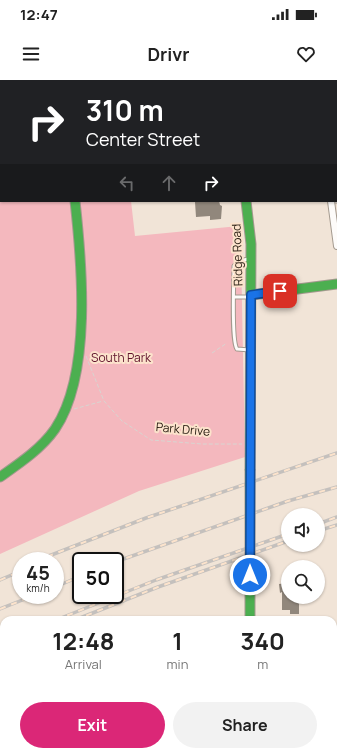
<!DOCTYPE html>
<style>
:root{--surface:#fff;--page:#f2f2f2;--text:#222;--muted:#767676;--accent:#db2777}
body{margin:0;font-family:Manrope,sans-serif;background:var(--page);color:var(--text);height:100vh;display:flex;flex-direction:column;font-size:15px;white-space:nowrap}
*{box-sizing:border-box;margin:0}
p{font-size:13px;color:var(--muted)}
.icon{flex:none;width:22px;height:22px;fill:none;stroke:currentColor;stroke-width:2;stroke-linecap:round;stroke-linejoin:round}
.map{position:relative;flex:1;overflow:hidden}
.panel{position:absolute;left:0px;top:536px;width:337px;height:140px;display:flex;flex-direction:column;background:var(--surface);border-radius:12px 12px 0 0;box-shadow:0 1px 3px #0004}
.panel>*{flex:none}
.banner{position:absolute;left:0px;top:0px;width:337px;height:122px;box-shadow:0 1px 3px #0004;background:#202124;color:#fff;overflow:hidden}
.buttons{position:absolute;left:281px;top:428px;display:grid;gap:8px}
.buttons a{display:grid;place-items:center;width:44px;height:44px;border-radius:50%;background:var(--surface);box-shadow:0 1px 3px #0004;font-size:20px}
.speed{position:absolute;left:12px;top:472px;display:flex;gap:8px;font-size:20px;font-weight:700;text-align:center}
.speed>*{display:grid;place-content:center;width:52px;height:52px;border-radius:50%;background:var(--surface);box-shadow:0 1px 3px #0004;line-height:1}
.speed small{font-size:10px;font-weight:400}
.speed .limit{border:2px solid #111;border-radius:6px;background:#fff;color:#111}
.pin{position:absolute;display:grid;place-items:center;width:34px;height:34px;color:#fff;margin:-17px;border-radius:8px;box-shadow:0 2px 6px #0006}
.me{position:absolute;width:44px;margin:-22px;rotate:0deg;stroke-linejoin:round;filter:drop-shadow(0 0 3px #0008)}
.turn{display:flex;align-items:center;gap:14px;height:84px;padding:0 20px;font-size:18px}
.turn .icon{width:52px;height:52px;stroke-width:2.5}
.turn b{display:block;font-size:28px;line-height:34px}
.lanes{display:flex;align-items:center;height:38px;padding:0 20px;background:#0003;justify-content:center;gap:20px;direction:ltr}
.lanes .off{opacity:.35}
.eta{display:flex;justify-content:space-evenly;align-items:center;height:68px;text-align:center}
.eta b{font-size:24px;font-weight:700;line-height:28px}
.cta{display:flex;gap:8px;margin-top:auto;padding:8px 20px}
.cta a{flex:1;height:46px;border-radius:24px;background:var(--accent);color:#fff;font-size:16px;font-weight:700;line-height:46px;text-align:center}
.cta a+a{background:var(--page);color:var(--text)}
.status{display:flex;justify-content:space-between;align-items:center;height:28px;padding:0 20px;background:var(--surface);direction:ltr}
.status svg{height:11px;fill:currentColor}
header{display:flex;justify-content:space-between;align-items:center;height:52px;padding:0 20px;background:var(--surface);font-size:18px;font-weight:700}
.map>svg:first-child{display:block}
.green{fill:#f4b8be}
.building{fill:#91877c}
.lines{fill:none;stroke-linecap:round;stroke-linejoin:round}
.lane-casing{stroke:#a3998e;stroke-width:5}
.street-casing{stroke:#a3998e;stroke-width:8}
.fast-casing{stroke:#a3998e;stroke-width:11}
.slow-casing{stroke:#a3998e;stroke-width:11}
.path{stroke:#d8d5d1;stroke-width:1;stroke-dasharray:4 2;stroke-linecap:butt}
.lane{stroke:#fdfbf9;stroke-width:3}
.street{stroke:#fdfbf9;stroke-width:6}
.fast{stroke:#4caf50;stroke-width:9}
.slow{stroke:#ffc107;stroke-width:9}
.rail-casing{stroke:#c4c0bd;stroke-width:3.5}
.rail{stroke:#fce3cc;stroke-width:2;stroke-dasharray:6;stroke-linecap:butt}
.fast-bridge-casing{stroke:#a3998e;stroke-width:11;stroke-linecap:butt}
.fast-bridge{stroke:#4caf50;stroke-width:9}
.route-casing{stroke:#114b97;stroke-width:10}
.route{stroke:#1a73e8;stroke-width:7}
.labels{text-anchor:middle;dominant-baseline:central;stroke-width:4;stroke-linejoin:round;paint-order:stroke}
.street-label{font-size:12px;fill:#261b10;stroke:#fce3cc}
.park-label{font-size:12px;fill:#61142d;stroke:#fce3cc}
</style>
<div class="status"><b>12:47</b><svg viewBox="0 0 49 12"><path d="M0 12V9h3v3zM5 12V6h3v6zM10 12V3h3v9zM15 12V0h3v12zM26 1h20v11H26zM47 4h2v5h-2z"/></svg></div>
<header><svg class="icon" aria-label="menu" viewBox="0 0 24 24"><path d="M4 6h16M4 12h16M4 18h16"/></svg>Drivr<svg class="icon" aria-label="heart" viewBox="0 0 24 24"><path d="M12 20l-8-8c-3-5 5-10 8-4 3-6 11-1 8 4z"/></svg></header>
<div class="map">
<svg width="337" height="676" viewBox="0 0 337 676">
<rect width="100%" height="100%" fill="#f1e4d7"/>
<path class="green" d="M0,0L119,1H1V121H131L135,156L239,146L241,172L245,377L139,411L0,474Z"/>
<path class="building" d="M219,121L220,125L222,126L221,139L210,140V136L196,137L195,122Z
M288,503V518H299V534H290V530H282V512L280,513L279,504Z"/>
<g class="lines">
<g class="lane-casing">
<path id="lane" d="M176,0L180,1
M336,121H337
M249,179L238,181L234,186C234,200 231,261 237,269L250,270
M234,217H250"/>
</g>
<g class="street-casing">
<path id="street" d="M55,0V1
M123,0V1
M311,0L312,1
M336,7H337
M331,121L337,166"/>
</g>
<g class="fast-casing">
<path id="fast" d="M234,0V1
M246,121L251,164L250,389
M251,215L337,204
M0,397C20,383 41,369 55,349C92,294 82,184 75,121"/>
</g>
<g class="slow-casing">
<path id="slow" d="M250,672V676"/>
</g>
<path class="path" d="M212,273L227,263
M86,276L104,321L122,341L151,360L202,364H242
M74,329L103,321"/>
<use href="#lane" class="lane"/>
<use href="#street" class="street"/>
<use href="#fast" class="fast"/>
<use href="#slow" class="slow"/>
<g class="rail-casing">
<path id="rail" d="M318,444L337,437
M318,451L337,445
M36,481L146,438L337,373
M115,482L288,421L337,407
M0,500L21,491
M55,507L81,496
M0,529L35,515
M56,540L156,500L288,454
M75,540L158,507L288,461
M0,568L4,566
M333,637H337
M172,676L182,672"/>
</g>
<use href="#rail" class="rail"/>
<g class="fast-bridge-casing">
<path id="fast-bridge" d="M250,389V540"/>
</g>
<use href="#fast-bridge" class="fast-bridge"/>
</g>
<g class="lines">
<g class="route-casing">
<path id="route" d="M250,495L251,215L280,211"/>
</g>
<use href="#route" class="route"/>
</g>
<g class="labels">
<g class="street-label">
<text transform="translate(237 175) rotate(-92)">Ridge Road</text>
<text transform="translate(183 349) rotate(5)">Park Drive</text>
</g>
<g class="park-label">
<text x="121" y="277">South Park</text>
</g>
</g>
</svg>
<div class="buttons">
<a><svg class="icon" aria-label="sound" viewBox="0 0 24 24"><path d="M4 9h4l5-4v14l-5-4H4zM17 9q2 3 0 6"/></svg></a>
<a><svg class="icon" aria-label="search" viewBox="0 0 24 24"><circle cx="10" cy="10" r="6"/><path d="M15 15l6 6"/></svg></a>
</div>
<div class="speed"><div>45<small>km/h</small></div><div class="limit">50</div></div>
<div class="pin" style="left:280px;top:211px;background:#d93025"><svg class="icon" aria-label="arrive" viewBox="0 0 24 24"><path d="M6 21V4h12l-3 4 3 4H6"/></svg></div>
<svg class="me" style="left:250px;top:495px" viewBox="-20 -20 40 40"><circle r="17" fill="#1a73e8" stroke="#fff" stroke-width="3"/><path d="M0-11L8 9 0 5-8 9z" fill="#fff"/></svg>
<div class="banner">
<div class="turn"><svg class="icon" aria-label="right" viewBox="0 0 24 24"><path d="M7 20v-9h11M14 6l5 5-5 5"/></svg><div><b>310 m</b>Center Street</div></div>
<div class="lanes"><svg class="icon off" aria-label="left" viewBox="0 0 24 24"><path d="M17 20v-9H6M10 6l-5 5 5 5"/></svg><svg class="icon off" aria-label="ahead" viewBox="0 0 24 24"><path d="M12 20V5M6 11l6-6 6 6"/></svg><svg class="icon" aria-label="right" viewBox="0 0 24 24"><path d="M7 20v-9h11M14 6l5 5-5 5"/></svg></div>
</div>
<section class="panel">
<div class="eta">
<div><b>12:48</b><p>Arrival</p></div>
<div><b>1</b><p>min</p></div>
<div><b>340</b><p>m</p></div>
</div>
<div class="cta"><a>Exit</a><a>Share</a></div>
</section>
</div>
